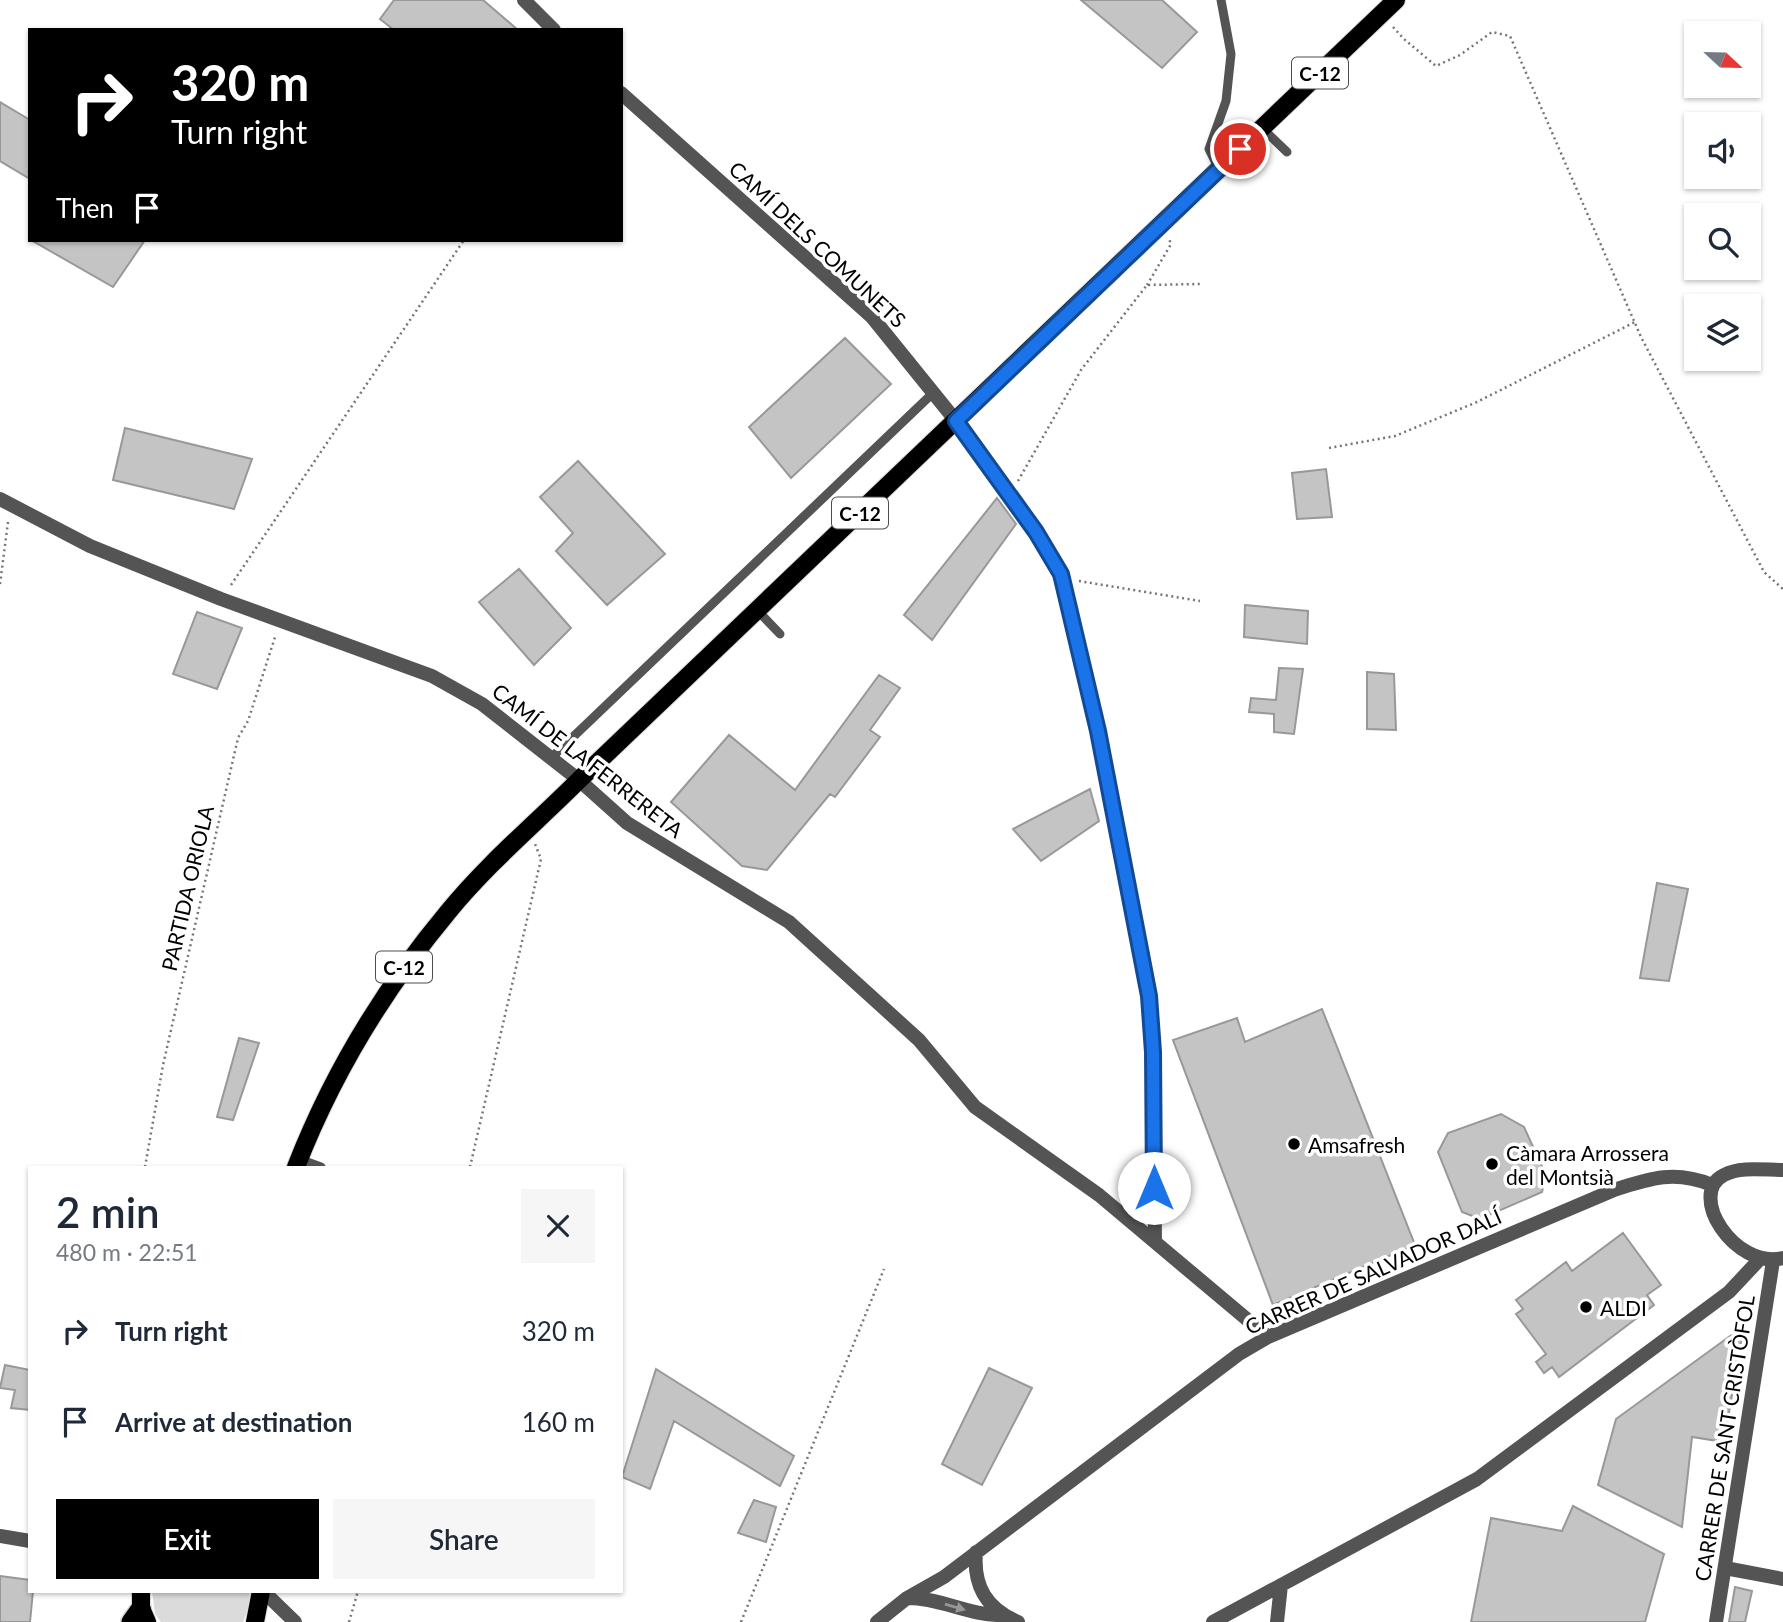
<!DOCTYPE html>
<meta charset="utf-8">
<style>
:root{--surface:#fff;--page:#f6f6f7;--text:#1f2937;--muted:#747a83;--accent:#000}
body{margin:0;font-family:Lato,sans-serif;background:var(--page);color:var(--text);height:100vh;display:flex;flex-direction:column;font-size:26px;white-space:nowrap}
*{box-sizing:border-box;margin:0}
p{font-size:23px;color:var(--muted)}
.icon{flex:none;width:38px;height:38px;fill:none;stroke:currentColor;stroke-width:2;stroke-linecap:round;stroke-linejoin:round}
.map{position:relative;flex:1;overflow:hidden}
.side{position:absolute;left:28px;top:1166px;width:595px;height:427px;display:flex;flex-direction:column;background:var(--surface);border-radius:0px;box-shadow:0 2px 5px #0004}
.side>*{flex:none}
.banner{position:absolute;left:28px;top:28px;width:595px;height:214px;border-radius:0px;box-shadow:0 2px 5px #0004;background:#000;color:#fff;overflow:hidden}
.needle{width:46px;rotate:112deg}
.controls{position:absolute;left:1684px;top:21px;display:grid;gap:14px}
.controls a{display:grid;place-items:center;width:77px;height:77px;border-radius:0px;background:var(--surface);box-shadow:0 2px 5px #0004;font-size:35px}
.pin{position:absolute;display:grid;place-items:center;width:60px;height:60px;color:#fff;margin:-30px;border:4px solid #fff;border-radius:50%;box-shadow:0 2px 7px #0007}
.me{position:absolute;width:77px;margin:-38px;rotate:0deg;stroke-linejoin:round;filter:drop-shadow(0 0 5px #0008)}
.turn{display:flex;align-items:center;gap:24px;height:147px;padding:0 28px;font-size:32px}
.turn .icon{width:91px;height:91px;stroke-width:2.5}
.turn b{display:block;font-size:49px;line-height:60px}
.then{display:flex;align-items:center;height:66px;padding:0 28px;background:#0003;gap:14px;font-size:26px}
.round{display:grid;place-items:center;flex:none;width:74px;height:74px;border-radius:0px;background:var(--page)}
.summary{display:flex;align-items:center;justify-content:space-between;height:119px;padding:0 28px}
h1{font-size:42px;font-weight:600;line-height:52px}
.action{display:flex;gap:14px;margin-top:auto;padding:14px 28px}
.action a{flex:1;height:80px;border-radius:0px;background:var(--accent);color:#fff;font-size:28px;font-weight:600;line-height:80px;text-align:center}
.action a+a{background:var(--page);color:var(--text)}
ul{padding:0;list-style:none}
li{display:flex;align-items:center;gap:21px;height:91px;padding:0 28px}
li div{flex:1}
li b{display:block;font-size:26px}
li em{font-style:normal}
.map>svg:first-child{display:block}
.green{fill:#dbdbdb}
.building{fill:#c4c4c4;stroke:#989898;stroke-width:2}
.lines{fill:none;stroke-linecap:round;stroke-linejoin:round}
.primary-casing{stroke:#dbdbdb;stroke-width:20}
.trunk-casing{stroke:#dbdbdb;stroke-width:22}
.path{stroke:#767676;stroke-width:2.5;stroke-dasharray:2 3.5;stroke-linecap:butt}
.service{stroke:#545454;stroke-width:9}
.pedestrian{stroke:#545454;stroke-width:14}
.minor{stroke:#545454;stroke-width:14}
.tertiary{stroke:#545454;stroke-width:14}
.primary{stroke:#000;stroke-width:18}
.trunk{stroke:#000;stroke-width:19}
.oneway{fill:#989898}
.route-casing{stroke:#114b97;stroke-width:18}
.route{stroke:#1a73e8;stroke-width:12}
.poi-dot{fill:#000;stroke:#fff;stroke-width:2.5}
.labels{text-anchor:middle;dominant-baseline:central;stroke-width:7;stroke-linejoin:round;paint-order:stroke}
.shield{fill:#fff;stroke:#4c4c4c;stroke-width:2}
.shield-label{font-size:19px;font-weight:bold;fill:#000}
.street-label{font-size:21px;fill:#000;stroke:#fff}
.poi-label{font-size:21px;fill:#000;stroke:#fff;text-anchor:start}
</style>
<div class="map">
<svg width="1783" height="1622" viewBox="0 0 1783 1622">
<rect width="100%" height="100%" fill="#fff"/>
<path class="green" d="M152,1591H249L250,1604L243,1622H161L155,1614Z"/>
<path class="building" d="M394,0H483L518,30H394L380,19Z
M1081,0H1162L1197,32L1162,68Z
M0,102L30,120V179L0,161Z
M31,240H145L113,287Z
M845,338L891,384L791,478L749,427Z
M125,428L252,459L234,509L113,480Z
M578,461L665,554L607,605L556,551L573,533L540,497Z
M1326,469L1332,517L1297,519L1292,473Z
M997,498L1016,524L932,640L904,615Z
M519,569L571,628L534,665L479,602Z
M1245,605L1308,611L1307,644L1244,637Z
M197,612L242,628L217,689L173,674Z
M1279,668L1303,669L1294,734L1274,732V714L1249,712L1251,698L1276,700Z
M1367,672L1394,674L1396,730L1367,729Z
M879,675L900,688L870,730L880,737L835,797L830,794L767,870L742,866L671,802L729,735L795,790Z
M1090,789L1099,821L1041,861L1013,829Z
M1657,883L1688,889L1669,981L1640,978Z
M1322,1009L1415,1245L1273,1305L1173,1040L1237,1018L1245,1042Z
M239,1038L259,1043L233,1120L217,1117Z
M1501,1114L1524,1127L1546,1175L1542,1192L1480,1219L1462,1212L1438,1152L1448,1133Z
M1623,1233L1661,1285L1647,1295L1654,1305L1559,1377L1552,1367L1544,1373L1536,1362L1546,1354L1516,1314L1523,1309L1516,1300L1566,1262L1572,1271Z
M1743,1330L1724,1442L1692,1437L1682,1527L1598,1485L1616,1419L1730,1336Z
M5,1365L30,1370V1410L11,1408L15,1390L0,1388Z
M989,1368L1032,1388L982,1485L942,1464Z
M656,1369L794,1456L780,1486L674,1421L650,1489L622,1477Z
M754,1500L776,1507L766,1542L738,1533Z
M1573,1506L1664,1554L1645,1622H1471L1491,1518L1562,1531Z
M0,1576L30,1580V1591H33L30,1622H0Z
M1735,1587L1752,1591L1745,1622H1729Z"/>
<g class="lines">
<g class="primary-casing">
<path id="primary" d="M296,1167C333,1072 383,990 448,912C487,864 536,823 579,780L1396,0
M141,1591V1608L147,1622
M255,1622L261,1591"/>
</g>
<g class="trunk-casing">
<path id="trunk" d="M131,1622L141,1608"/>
</g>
<path class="path" d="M1393,27L1404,39L1436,66L1460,55L1492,32L1510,36L1641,337L1764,572L1783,589
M1147,285L1171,244L1169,239
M1329,448L1395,436L1477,402L1635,322
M1018,481L1081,370L1147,285L1200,284
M1079,581L1200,601
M0,584L8,522
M231,585L464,240
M145,1167L163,1065L238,738L248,721L276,634
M470,1167L541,859L535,844
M349,1622L358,1591
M741,1622L884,1269"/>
<path class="service" d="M1262,128L1287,152
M1219,169L1209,149L1226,101L1231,54L1221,0
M757,610L780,634
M551,758L933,393
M299,1159L321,1167"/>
<path class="pedestrian" d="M1725,1568L1783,1579"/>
<path class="minor" d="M524,0L554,30
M621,93L872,317L956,421L1036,532L1061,574L1098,731L1149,996L1153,1052L1155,1242
M0,499L90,546L221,599L432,676L482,704L579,780L627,823L789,922L919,1040L975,1107L1099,1195L1268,1337
M1783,1170C1765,1170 1740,1166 1724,1175C1686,1194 1735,1270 1783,1258
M0,1536L30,1541
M976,1552C973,1587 987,1609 1018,1622
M909,1598C941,1598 970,1616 1002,1615
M877,1622L907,1598L944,1577L1239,1354L1268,1337L1614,1190C1651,1178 1675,1170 1712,1185
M1213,1622L1477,1479L1729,1292L1759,1260
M1277,1622L1281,1585
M1716,1622L1773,1261"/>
<path class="tertiary" d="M263,1591L295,1622"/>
<use href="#primary" class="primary"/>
<use href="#trunk" class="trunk"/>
</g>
<defs><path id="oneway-solid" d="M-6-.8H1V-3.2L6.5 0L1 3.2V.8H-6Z" transform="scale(1.75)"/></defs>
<use class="oneway" href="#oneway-solid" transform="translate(955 1607) rotate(16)"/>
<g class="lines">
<g class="route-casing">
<path id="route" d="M1154,1188L1153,1052L1149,996L1098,731L1061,574L1036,532L956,421L1240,149"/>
</g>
<use href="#route" class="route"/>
</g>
<g class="poi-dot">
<circle cx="1294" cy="1144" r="7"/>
<circle cx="1492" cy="1164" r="7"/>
<circle cx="1586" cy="1307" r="7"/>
</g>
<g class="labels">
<g class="shield">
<rect x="1292" y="57.5" width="56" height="31" rx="5"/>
<rect x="832" y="497.5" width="56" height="31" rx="5"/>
<rect x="376" y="951.5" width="56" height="31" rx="5"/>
</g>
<g class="shield-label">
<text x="1320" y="73">C-12</text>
<text x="860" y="513">C-12</text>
<text x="404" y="967">C-12</text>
</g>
<g class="street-label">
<text transform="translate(818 244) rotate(43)">CAMÍ DELS COMUNETS</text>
<text transform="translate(588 760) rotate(38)">CAMÍ DE LA FERRERETA</text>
<text transform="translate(187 888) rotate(-77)">PARTIDA ORIOLA</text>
<text transform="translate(1373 1271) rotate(-24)">CARRER DE SALVADOR DALÍ</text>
<text transform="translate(1724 1438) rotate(-81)">CARRER DE SANT CRISTÒFOL</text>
</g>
<g class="poi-label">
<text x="1308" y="1144">Amsafresh</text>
<text x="1506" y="1152">Càmara Arrossera<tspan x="1506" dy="24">del Montsià</tspan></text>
<text x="1600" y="1307">ALDI</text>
</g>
</g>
</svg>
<div class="controls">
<a><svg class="needle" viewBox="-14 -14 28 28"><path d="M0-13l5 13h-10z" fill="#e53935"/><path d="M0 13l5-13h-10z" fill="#747a83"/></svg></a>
<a><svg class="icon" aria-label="sound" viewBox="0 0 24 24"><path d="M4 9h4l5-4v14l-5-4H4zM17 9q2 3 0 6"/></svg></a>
<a><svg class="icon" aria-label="search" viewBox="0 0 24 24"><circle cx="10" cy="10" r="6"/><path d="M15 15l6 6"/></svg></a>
<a><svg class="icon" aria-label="layers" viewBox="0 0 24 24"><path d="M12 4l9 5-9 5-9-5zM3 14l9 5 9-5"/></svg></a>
</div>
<div class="pin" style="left:1240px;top:149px;background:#d93025"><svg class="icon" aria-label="arrive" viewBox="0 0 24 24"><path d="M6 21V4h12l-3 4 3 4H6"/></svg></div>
<svg class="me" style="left:1154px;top:1188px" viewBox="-20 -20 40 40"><circle r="19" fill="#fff"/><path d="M0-13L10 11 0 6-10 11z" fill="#1a73e8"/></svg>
<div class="banner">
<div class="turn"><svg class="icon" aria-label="right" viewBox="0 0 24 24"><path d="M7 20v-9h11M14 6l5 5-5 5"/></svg><div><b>320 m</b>Turn right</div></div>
<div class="then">Then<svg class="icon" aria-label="arrive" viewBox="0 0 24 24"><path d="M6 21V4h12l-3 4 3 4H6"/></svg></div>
</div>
<section class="side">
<div class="summary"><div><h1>2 min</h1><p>480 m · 22:51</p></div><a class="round"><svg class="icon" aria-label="close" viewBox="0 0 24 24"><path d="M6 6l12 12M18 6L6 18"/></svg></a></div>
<ul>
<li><svg class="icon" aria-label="right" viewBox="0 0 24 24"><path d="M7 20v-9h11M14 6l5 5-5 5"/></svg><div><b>Turn right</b></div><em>320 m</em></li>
<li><svg class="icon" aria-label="arrive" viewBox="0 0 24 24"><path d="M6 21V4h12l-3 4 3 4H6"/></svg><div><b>Arrive at destination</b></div><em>160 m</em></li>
</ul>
<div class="action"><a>Exit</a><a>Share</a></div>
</section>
</div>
